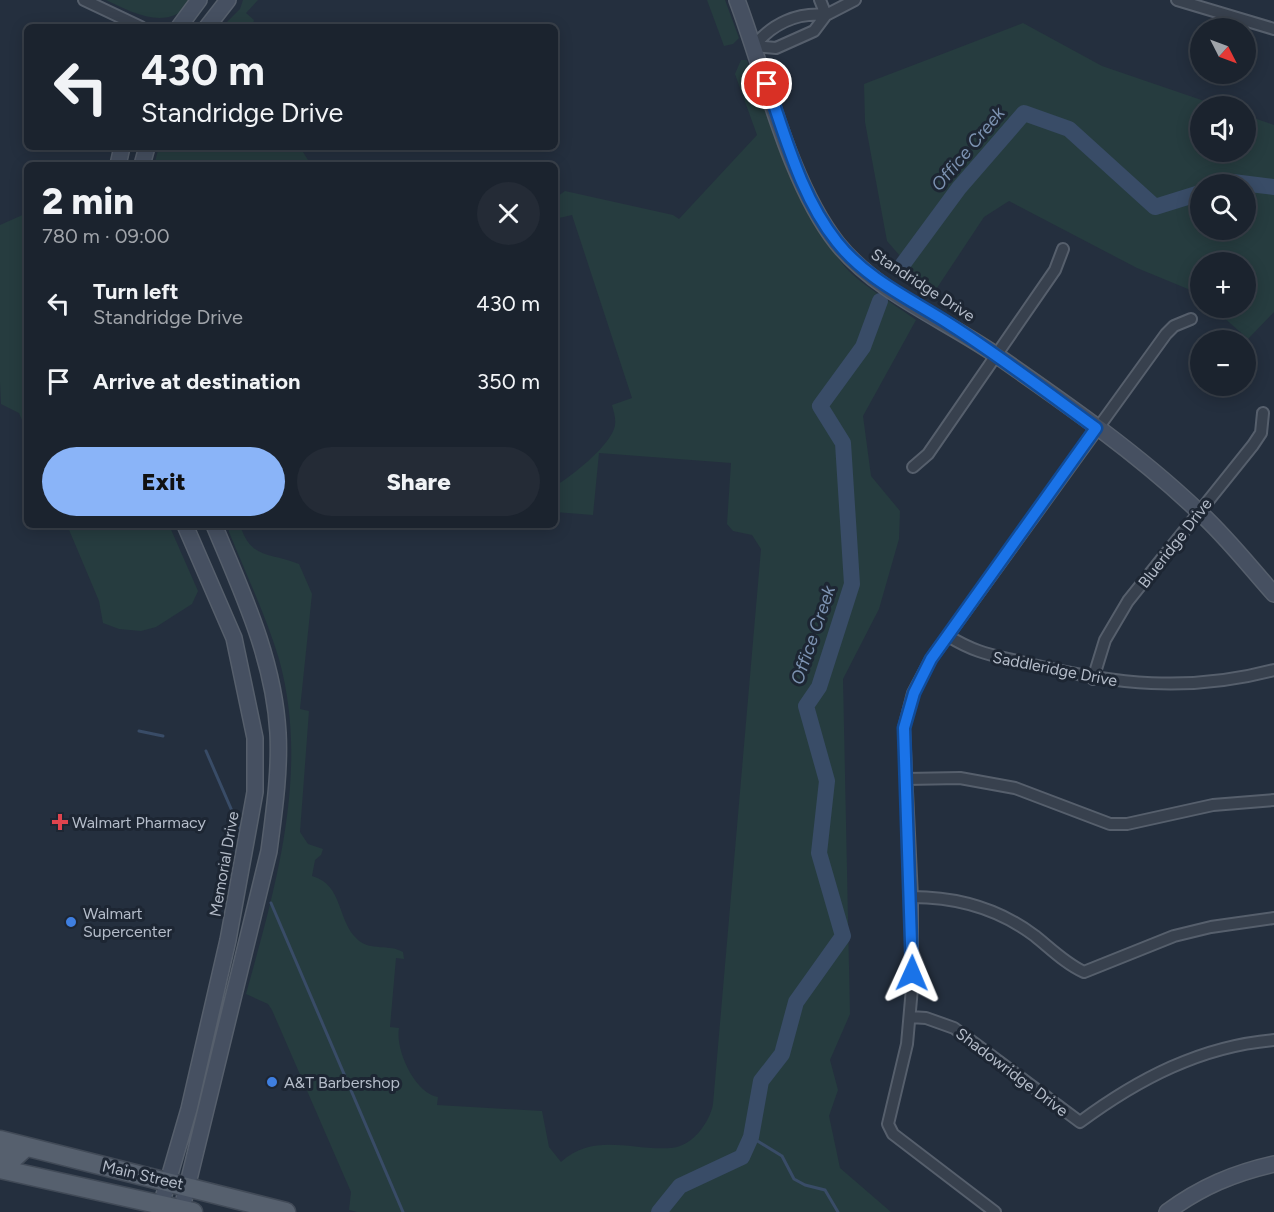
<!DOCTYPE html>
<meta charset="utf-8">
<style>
:root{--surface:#1b232e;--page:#242b36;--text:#f1f3f6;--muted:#a0a4aa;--line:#39404a;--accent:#8ab4f8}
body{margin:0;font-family:Figtree,sans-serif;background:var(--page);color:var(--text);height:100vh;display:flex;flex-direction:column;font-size:22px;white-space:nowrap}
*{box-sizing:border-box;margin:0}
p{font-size:20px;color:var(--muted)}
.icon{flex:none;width:33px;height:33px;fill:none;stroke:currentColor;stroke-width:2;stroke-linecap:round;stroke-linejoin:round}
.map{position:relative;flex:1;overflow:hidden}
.panel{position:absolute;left:24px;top:162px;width:534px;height:366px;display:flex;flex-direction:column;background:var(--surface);border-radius:9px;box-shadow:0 3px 15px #0003,0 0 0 2px var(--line)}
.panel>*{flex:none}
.top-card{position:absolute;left:24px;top:24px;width:534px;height:126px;border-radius:9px;box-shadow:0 3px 15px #0003,0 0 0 2px var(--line);background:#1b232e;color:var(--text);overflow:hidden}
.needle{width:39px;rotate:132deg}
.tools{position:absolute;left:1190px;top:18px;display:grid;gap:12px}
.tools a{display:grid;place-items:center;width:66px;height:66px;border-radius:50%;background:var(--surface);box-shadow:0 3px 15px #0003,0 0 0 2px var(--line);font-size:30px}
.pin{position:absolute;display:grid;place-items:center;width:51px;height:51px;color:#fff;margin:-26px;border:3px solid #fff;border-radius:50%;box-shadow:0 2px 6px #0007}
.me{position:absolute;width:66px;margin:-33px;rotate:1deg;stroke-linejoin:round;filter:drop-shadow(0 0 4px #0008)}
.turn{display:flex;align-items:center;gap:21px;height:126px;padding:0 18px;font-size:27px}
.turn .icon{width:78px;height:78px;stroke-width:2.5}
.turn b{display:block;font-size:42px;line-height:51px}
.round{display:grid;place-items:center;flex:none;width:63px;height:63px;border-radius:32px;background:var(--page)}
.overview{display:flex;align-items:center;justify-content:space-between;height:102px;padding:0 18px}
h1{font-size:36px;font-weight:800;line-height:45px}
.button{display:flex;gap:12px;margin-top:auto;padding:12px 18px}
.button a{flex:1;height:69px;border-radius:36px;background:var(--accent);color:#111;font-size:24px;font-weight:800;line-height:69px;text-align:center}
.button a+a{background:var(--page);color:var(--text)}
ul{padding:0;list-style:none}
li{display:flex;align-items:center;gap:18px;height:78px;padding:0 18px}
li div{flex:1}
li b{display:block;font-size:22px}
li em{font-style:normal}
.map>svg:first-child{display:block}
.green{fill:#263c3f;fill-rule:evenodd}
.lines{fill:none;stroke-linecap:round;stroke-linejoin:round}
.stream{stroke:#394c67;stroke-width:3}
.river{stroke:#394c67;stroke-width:16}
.street-casing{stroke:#565f6c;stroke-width:14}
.secondary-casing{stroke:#565f6c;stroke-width:18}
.primary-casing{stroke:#414a57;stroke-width:21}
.street{stroke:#38414e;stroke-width:10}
.secondary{stroke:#465061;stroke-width:15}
.primary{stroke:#56606e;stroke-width:18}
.route-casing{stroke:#114b97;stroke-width:15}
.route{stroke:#1a73e8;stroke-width:10}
.health-dot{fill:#e0444e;stroke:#1d2633;stroke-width:2}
.shop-dot{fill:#3f7fe0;stroke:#1d2633;stroke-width:2}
.labels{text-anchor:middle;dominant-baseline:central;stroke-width:6;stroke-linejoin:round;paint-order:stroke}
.street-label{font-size:16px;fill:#b4bcc9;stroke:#1d2633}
.poi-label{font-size:16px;fill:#b4bcc9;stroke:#1d2633;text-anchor:start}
.water-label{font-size:18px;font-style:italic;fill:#7c92b1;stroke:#1d2633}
</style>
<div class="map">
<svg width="1274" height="1212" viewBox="0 0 1274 1212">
<rect width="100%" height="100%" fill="#242f3e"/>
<path class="green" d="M106,0H192C170,33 133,13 106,0Z
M243,0H258L246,13L254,20L252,27H222L240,9Z
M707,0H725L739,38L733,44L724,46Z
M1023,23L1102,66L1219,106H1200V152H1245V115L1274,125V312L1248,339L1213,308H1245V262H1200V294L1137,268L1009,201L984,217L933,294L887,241L865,122L864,84ZM1200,184H1245V230H1200Z
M741,60H747C773,133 796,208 846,268C860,284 897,306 916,320L863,416L871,476L900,511L899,539L879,609L843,679L850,1014L830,1060L838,1090L829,1116L840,1168L891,1212H357L349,1210L351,1192L272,1010L268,1004L246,994C276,886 310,771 279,659C266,616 246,574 229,532V525H240C251,560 270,552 299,564L312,594L300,709L309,711L300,832L308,844L323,849L321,855L315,860L312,876C344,885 336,920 358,940C370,951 390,944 403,952L404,959L396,958L390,1027L399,1028C395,1050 415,1093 438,1097L437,1105L542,1111L549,1147L561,1162C594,1132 632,1151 671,1148C692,1147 710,1122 713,1104L761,549L752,535L733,531L727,524L731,463L599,453L593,515L555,512V486C572,476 607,448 614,429C617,421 614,413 612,405L632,398L572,215L555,219V198L565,191L673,215L679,219L757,135L735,74Z
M159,147H300L311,165H154Z
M27,213V432L19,413L1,404L0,382V225Z
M67,525H169L198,591L192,604L156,627L141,631L119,629L103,623L99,601Z"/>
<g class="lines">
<path class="stream" d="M139,731L163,736
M206,751L242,834
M271,903L403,1212
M751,1137L782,1156L794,1179L805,1185L825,1190L838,1212"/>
<path class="river" d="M1226,184L1233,182L1274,187
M903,264L959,188L1024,113L1069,129L1155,207L1200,193
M659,1212L680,1186L742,1157L751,1137L761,1081L782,1054L796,1002L843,936L819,853L827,781L806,706L819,687L852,584L843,443L820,406L863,347L880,301"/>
<g class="street-casing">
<path id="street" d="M84,0L141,27
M820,0L826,15
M1177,0L1274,29
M754,46L776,48L814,31L826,15L855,0
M754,46C772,24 797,12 826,15
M913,467L928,454L1055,270L1063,249
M948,636C979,655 995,655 1029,664C1115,684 1188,693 1274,670
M1093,679L1105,640L1128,601L1253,445L1261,433L1263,413
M906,779L960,778L1015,788L1110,824H1127L1213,805L1274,800
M912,897C957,897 998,908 1035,936C1050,948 1066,964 1084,972L1174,936L1211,927L1274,918
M910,1017L926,1018L954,1028L1080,1122C1138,1079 1201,1046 1274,1040
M995,1212L893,1134L888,1124L907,1044L912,988V897L904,728L913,693L931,659L1166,334L1174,326L1191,319"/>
</g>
<g class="secondary-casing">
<path id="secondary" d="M737,0C765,74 789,182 837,243C877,293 944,319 996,355C1065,403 1136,452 1197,510C1225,535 1249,566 1274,594
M179,27L199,0
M207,27L228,0
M118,165L122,147
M142,165L147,147
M159,1212L189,1109L228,940L255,792V738L234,638L185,525
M181,1212L269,851C274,812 280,773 278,733C274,659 242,592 214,525
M1167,1212C1201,1187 1234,1173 1274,1164"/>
</g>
<g class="primary-casing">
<path id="primary" d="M0,1140L286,1212
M0,1156L13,1159L26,1147
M0,1169L193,1212"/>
</g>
<use href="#street" class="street"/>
<use href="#secondary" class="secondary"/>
<use href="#primary" class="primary"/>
</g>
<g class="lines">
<g class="route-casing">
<path id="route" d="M767,84C786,138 801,197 837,242C867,280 911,299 951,325C1001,357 1048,393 1096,428L931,659L914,693L904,728L912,973"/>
</g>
<use href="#route" class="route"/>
</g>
<path class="health-dot" d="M57 813h6v6h6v6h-6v6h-6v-6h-6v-6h6z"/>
<g class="shop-dot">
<circle cx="71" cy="922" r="6"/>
<circle cx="272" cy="1082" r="6"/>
</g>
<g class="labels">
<g class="street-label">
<text transform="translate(923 285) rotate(33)">Standridge Drive</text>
<text transform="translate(1175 543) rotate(-52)">Blueridge Drive</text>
<text transform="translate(1055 669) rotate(11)">Saddleridge Drive</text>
<text transform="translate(224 864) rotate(-80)">Memorial Drive</text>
<text transform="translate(1012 1072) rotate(37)">Shadowridge Drive</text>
<text transform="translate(143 1175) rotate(13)">Main Street</text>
</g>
<g class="poi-label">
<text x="72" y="822">Walmart Pharmacy</text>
<text x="83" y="913">Walmart<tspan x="83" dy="18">Supercenter</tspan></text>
<text x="284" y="1082">A&amp;T Barbershop</text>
</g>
<g class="water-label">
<text transform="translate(968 149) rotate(-50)">Office Creek</text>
<text transform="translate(813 635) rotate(-71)">Office Creek</text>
</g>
</g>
</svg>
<div class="tools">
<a><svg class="needle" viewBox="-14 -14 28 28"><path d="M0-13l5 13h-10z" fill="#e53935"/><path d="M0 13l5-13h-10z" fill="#a0a4aa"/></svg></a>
<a><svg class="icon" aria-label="sound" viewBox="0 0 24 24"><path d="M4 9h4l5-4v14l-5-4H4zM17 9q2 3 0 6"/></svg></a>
<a><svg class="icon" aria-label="search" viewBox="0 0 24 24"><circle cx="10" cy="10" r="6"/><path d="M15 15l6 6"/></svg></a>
<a>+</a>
<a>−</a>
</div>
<div class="pin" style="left:767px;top:84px;background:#d93025"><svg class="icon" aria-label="arrive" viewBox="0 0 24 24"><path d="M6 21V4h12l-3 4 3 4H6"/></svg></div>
<svg class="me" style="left:912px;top:973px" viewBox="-20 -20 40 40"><path d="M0-17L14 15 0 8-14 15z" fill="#1a73e8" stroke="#fff" stroke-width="4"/></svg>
<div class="top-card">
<div class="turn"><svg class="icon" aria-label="left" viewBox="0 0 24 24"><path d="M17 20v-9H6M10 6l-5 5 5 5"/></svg><div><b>430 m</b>Standridge Drive</div></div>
</div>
<section class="panel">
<div class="overview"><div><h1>2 min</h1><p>780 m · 09:00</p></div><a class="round"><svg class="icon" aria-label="close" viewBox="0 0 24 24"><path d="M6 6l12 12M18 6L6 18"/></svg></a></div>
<ul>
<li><svg class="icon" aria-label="left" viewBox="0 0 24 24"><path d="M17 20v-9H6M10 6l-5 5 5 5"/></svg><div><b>Turn left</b><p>Standridge Drive</p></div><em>430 m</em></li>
<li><svg class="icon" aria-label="arrive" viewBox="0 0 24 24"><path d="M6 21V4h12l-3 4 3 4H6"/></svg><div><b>Arrive at destination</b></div><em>350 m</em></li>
</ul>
<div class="button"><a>Exit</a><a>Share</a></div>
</section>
</div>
